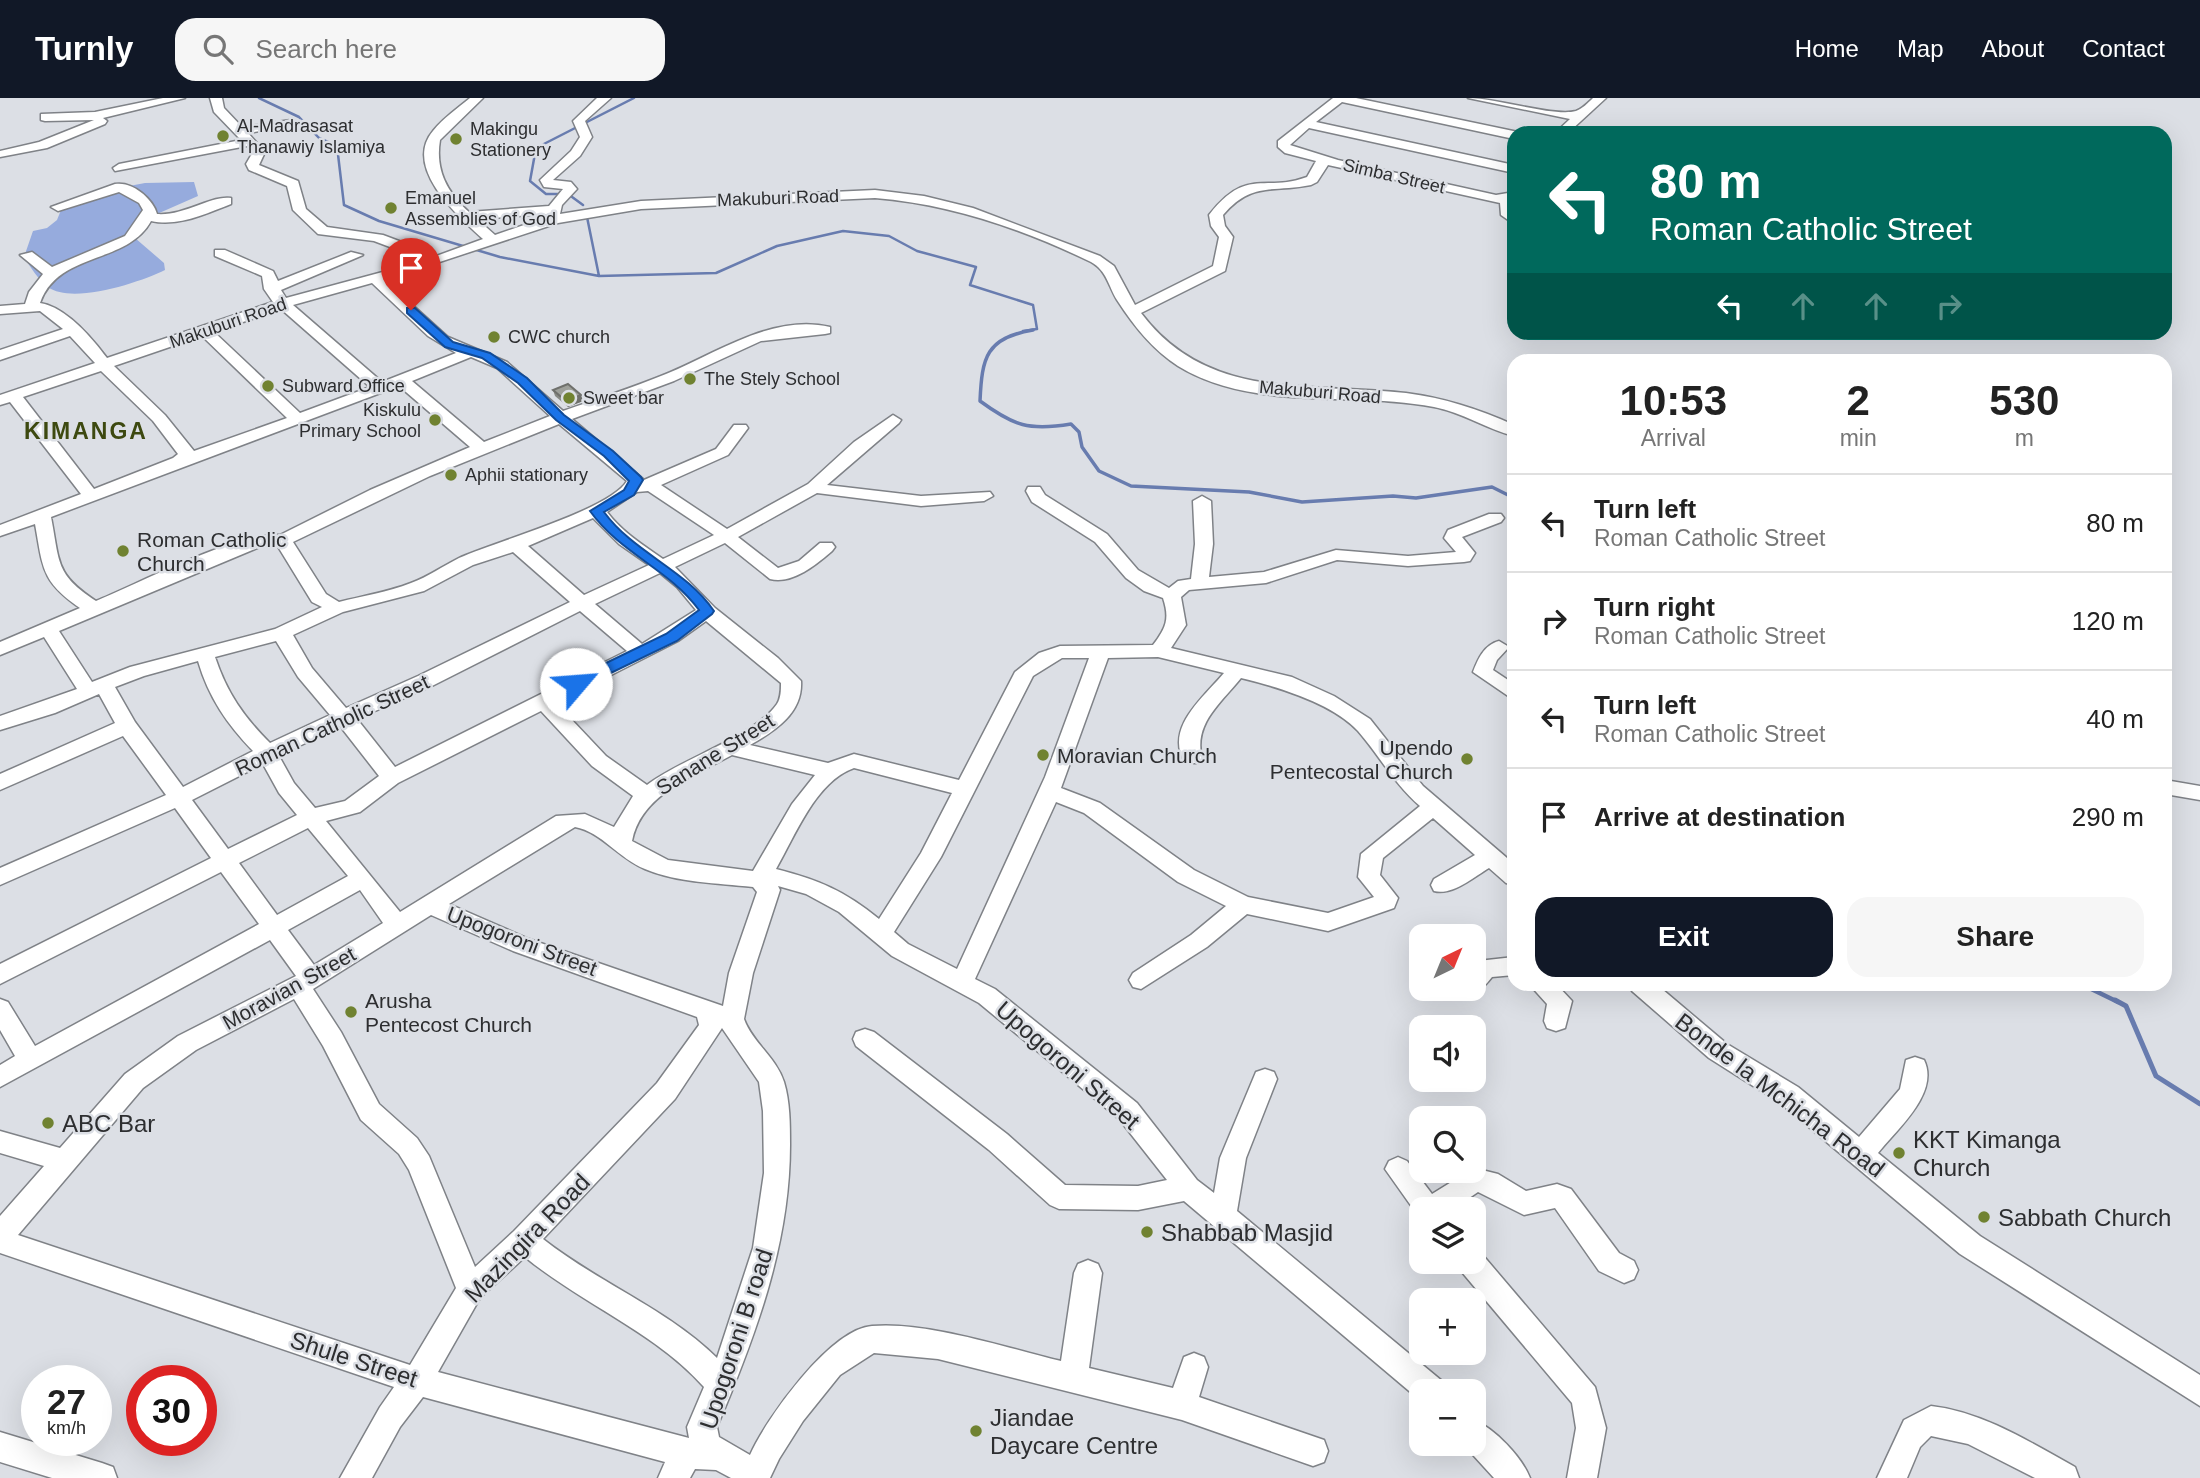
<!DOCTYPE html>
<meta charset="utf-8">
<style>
:root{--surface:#fff;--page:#f6f6f6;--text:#222;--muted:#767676;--line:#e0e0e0;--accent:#111827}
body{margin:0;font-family:Arial,sans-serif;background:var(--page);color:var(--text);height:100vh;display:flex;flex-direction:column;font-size:26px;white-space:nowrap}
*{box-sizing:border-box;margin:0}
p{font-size:23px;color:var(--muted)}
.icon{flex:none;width:38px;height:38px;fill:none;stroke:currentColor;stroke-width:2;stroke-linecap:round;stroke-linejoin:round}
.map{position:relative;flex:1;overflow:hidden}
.drawer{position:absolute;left:1507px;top:256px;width:665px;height:637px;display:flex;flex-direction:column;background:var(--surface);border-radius:21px;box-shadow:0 7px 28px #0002}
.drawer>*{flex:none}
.guide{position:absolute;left:1507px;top:28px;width:665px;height:214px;border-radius:21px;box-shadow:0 7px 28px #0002;background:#00695c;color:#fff;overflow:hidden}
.needle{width:46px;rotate:43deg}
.controls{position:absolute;left:1409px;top:826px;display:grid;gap:14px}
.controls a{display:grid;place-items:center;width:77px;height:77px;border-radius:14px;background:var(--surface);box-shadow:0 7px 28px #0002;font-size:35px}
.speed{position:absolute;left:21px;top:1267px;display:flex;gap:14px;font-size:35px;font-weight:700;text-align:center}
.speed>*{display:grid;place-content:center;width:91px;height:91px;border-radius:50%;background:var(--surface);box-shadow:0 7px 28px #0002;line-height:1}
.speed small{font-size:18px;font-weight:400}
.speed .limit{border:10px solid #d22;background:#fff;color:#111}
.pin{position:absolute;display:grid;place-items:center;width:60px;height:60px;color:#fff;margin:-72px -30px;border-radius:50% 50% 50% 0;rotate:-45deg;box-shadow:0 0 7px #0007}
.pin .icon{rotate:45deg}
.me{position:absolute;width:77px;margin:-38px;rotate:63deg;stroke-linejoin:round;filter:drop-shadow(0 0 5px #0008)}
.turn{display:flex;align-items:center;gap:24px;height:147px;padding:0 28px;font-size:32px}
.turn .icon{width:91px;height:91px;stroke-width:2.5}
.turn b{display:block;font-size:49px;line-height:60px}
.lanes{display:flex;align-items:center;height:66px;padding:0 28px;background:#0003;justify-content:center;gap:35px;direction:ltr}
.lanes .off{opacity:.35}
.eta{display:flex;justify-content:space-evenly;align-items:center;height:119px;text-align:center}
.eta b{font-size:42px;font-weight:600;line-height:49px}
.cta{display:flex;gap:14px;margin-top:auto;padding:14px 28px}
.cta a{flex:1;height:80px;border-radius:21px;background:var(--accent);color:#fff;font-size:28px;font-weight:600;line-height:80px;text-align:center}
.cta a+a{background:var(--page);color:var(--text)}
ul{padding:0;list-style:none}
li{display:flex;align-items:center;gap:21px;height:98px;padding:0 28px;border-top:2px solid var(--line)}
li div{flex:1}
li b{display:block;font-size:26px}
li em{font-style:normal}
header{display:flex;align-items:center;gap:42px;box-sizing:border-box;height:98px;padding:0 35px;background:var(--accent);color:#fff}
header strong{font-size:33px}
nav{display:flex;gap:38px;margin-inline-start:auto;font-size:24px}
.search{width:490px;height:63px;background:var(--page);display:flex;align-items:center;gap:18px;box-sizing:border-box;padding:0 24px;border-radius:21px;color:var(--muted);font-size:26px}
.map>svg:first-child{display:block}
.green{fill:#96abdd}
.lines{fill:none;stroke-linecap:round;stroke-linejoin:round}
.stream-far3{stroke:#687caf;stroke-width:2.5}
.stream-far2{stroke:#687caf;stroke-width:3.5}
.stream-far1{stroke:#687caf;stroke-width:4.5}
.stream{stroke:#687caf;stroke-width:5}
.minor-casing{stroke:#7f8287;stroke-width:3}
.minor{fill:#fff;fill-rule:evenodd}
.wall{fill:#888a84}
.shaded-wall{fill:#6f706c}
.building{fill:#9ea09a;stroke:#6f706c;stroke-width:2}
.route{fill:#1a73e8;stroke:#114b97;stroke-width:2}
.poi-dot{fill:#708231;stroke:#dcdfe5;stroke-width:2.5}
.labels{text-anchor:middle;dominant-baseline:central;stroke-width:5;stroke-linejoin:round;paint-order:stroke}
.far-poi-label{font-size:18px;fill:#2d2e30;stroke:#dcdfe5;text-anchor:start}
.far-street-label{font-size:18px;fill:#2d2e30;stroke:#dcdfe5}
.poi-label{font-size:21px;fill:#2d2e30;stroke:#dcdfe5;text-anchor:start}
.street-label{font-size:21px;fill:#2d2e30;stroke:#dcdfe5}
.far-district-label{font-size:23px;font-weight:bold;letter-spacing:2px;fill:#3d4910;stroke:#dcdfe5}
.near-street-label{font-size:24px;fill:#2d2e30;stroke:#dcdfe5}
.near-poi-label{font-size:24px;fill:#2d2e30;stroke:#dcdfe5;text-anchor:start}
</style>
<header>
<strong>Turnly</strong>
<div class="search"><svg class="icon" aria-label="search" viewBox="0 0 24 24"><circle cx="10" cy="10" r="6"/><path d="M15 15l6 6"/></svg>Search here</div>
<nav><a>Home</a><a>Map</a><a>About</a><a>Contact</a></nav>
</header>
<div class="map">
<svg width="2200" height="1380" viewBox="0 0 2200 1380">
<rect width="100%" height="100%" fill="#dcdfe5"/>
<path class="green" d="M194,84L198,98L157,116L135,140L164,165L165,172C141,184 72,207 48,189C38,181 31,170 24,159L33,133L47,130L57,122L61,112L87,96L145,85Z"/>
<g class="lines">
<path class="stream-far3" d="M259,0L299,19L319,40L337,48L344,107L379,123L500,159L599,178L716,175L777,148L843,133L889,138L917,153L976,169L970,187L1033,207L1037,231L1023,233
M583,107L568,96H546L530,83L536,50L634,0
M587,119L599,178"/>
<path class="stream-far2" d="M1033,232C986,240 982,259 980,303C1014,328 1029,333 1071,326L1079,334L1082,349L1099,373L1131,388L1249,394L1302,404L1393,398L1416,400L1492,389L1514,400"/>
<path class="stream-far1" d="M2081,886L2118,904"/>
<path class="stream" d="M2115,902L2126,908L2156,978L2200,1006"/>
<g class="minor-casing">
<path id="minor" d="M163,0H185L103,20L107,23L105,26L47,50L0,59V53L39,44L94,22L45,23L41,22V16L95,14Z
M210,0H222L224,10L242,29L291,22V28L248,35L265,54L259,67L298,83L306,111L327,129L383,137L407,146L428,161L483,141C460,120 402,70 433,33C443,20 458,10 470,0H483L440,42C435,72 447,94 469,114L549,108L563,91L544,89L540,82L571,53L580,39L573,23L597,0H611L585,23L592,39L580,58L553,82L571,84L577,91L562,107L560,116L641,103L875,92L924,98L973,110L1100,158L1114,168L1135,207L1213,168L1219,139L1211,128L1209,117C1247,68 1264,95 1307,79L1316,63L1285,55L1278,49V43L1333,0H1356L1518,34L1514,35V41L1342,4L1316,24L1514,67V75L1309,30L1290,47L1338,62L1496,97L1514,94V126L1501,117L1500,105L1328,67L1317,84L1311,87C1272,95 1252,83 1223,117L1225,128L1233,139L1225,173L1141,215C1208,304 1309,284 1406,295C1444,300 1479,311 1514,327V338C1486,331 1462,314 1434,309C1351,293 1253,314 1178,268C1153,252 1133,227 1117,202C1108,187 1107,173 1091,164C1023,131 950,106 875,100L641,111L558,125L385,182L448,239L507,264L563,313C597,301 632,290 666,276C715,256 774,215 830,229V235L825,236L761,243L674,283L572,321L644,382L716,351L734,327H746L748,330L728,357L661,387L727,431L808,386L854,344L893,317L901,322L899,325L827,387L921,398L990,394L993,398L984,403L921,408L817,395L738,439L778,470L799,463L820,445H832L835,449L832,453C817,466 792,487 770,481L725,445L675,469L715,510L778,560L801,583C803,615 775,633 750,647L828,665L854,656L959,682L1015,574L1039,555L1060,548L1153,547C1166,530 1170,521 1163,500L1144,493L1126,480L1095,444L1032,404L1026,393L1028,389H1040L1045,397L1107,436L1138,472L1169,490L1178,483L1191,481L1195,446L1193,403L1202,398L1211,403L1213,446L1209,479L1264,474L1336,452L1408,458L1456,454L1444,440L1448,432L1489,416H1501L1504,420L1501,424L1462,439L1475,455L1470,463L1464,464L1408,468L1337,462L1266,485L1189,492L1181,499L1186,527L1171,550L1292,579L1334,598L1370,621L1423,688L1514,766V787L1506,785L1489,770C1474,779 1452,798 1434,793L1431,787L1434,781L1475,757L1433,720L1383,760L1380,777L1398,800L1394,810L1328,833L1247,816L1207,849L1141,891L1133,889L1129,882L1133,875L1191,837L1226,808L1178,784L1084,715L1056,704L975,881L995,891L1137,1005L1197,1082L1214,1095L1220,1060L1256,974L1265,971L1274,974L1277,981L1246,1060L1237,1113L1442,1283L1446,1293H1421V1303L1184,1103L1138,1112L1059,1111L1050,1107L989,1052L856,948L853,941L856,934L865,931L874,934L1007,1036L1065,1087L1138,1088L1167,1082L1119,1021L979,905L892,858L839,814L806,796L778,788L780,792L753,875L744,921C752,944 776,959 784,984C790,1004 790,1026 790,1047C790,1147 755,1239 717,1329L719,1339L750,1357C766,1321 830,1231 872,1228C926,1223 1007,1250 1061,1263L1074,1175L1078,1166L1088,1162L1098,1166L1102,1175L1089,1270L1173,1290L1184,1259L1194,1255L1204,1259L1208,1269L1199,1299L1324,1342L1328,1353L1324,1364L1313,1368L1182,1322L938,1261L874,1255L840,1277L803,1323L779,1361L770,1380H731L716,1372L695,1371L690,1380H658L665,1364L423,1299L400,1329L372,1380H340L380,1309L394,1289L0,1155V1118L44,1068L0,1055V1033L60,1050L125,976L178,938L296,878L270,842L0,989V967L15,958L0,932V901L8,904L35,948L259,826L221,774L0,886V866L211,760L175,710L0,787V770L166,697L123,638L0,692V676L115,625L99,596L55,615L0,632V618L77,591L44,539L0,557V544L80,510C41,483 43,470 35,426L0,438V427L81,396L10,304L0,307V297L95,265L70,238L0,262V252L63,231L40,213L0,216V208L25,206L29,194L43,176L20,157L32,154L52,169L125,138L143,112L139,105L119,94L58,113L51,109L115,86C134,83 154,103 157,116C185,118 211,97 231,100V106C205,116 179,129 151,123C127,167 58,153 40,205C66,209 92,240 107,260L273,204L264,191L262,178L215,158V152H225L273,173L278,183L351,154L363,157L281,192L286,200L416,165L398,152L374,143L318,136L293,112L287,88L249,72L246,66L253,54L247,48L115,73L113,70L119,66L241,42L214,14ZM547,116V119L495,137L477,121ZM372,185L428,238L456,255L382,284L293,207ZM281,211L370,289L300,315L214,234ZM202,238L287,320L194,353L165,317L114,268ZM471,259L497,270L550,318L484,344L412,283ZM101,273L153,323L178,356L173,360L94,391L23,299ZM399,288L470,349L370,392L280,437C237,434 140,485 96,503C55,476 60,465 51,419ZM559,326L627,383C610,412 494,444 459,460C443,468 428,479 411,485C388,494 362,498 339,504L326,496L293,444L430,378ZM648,393L714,437L663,461C643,447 622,434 607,414L637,394ZM593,420L619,446L649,467L584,497L528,448ZM267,446L277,447L312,504L322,509L275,531L130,569L92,584L59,533ZM513,454L570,504L418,578L346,610L312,570L293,537L343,514L424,493L473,467ZM660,475L677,489L696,512L642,546L595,506ZM580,513L627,553L395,669L357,621L432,588ZM706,523L781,585C781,592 781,600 777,606C754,639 682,660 647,687L606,658L556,605L678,543ZM276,543L298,579L330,617L270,645C243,618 227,595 215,559ZM1158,559L1224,575C1203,600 1164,630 1185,665H1199L1202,660C1193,626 1221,605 1241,580C1278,589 1332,605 1358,633C1379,657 1395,687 1420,708L1361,756L1358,779L1374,799L1328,815L1248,799L1194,772L1100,705L1061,690L1108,560ZM1062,560H1089L1045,679L957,871L908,846L894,834L941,759L1033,578ZM198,563C209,600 227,626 253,653L183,689L135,624L115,589L144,578ZM541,613L592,668L633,698L614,729L585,716L556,718L400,814L326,723L360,714L398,685ZM340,628L379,678L345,703L315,710L294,685L279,658ZM732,657L815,677L792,706L753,773L668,762L632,743C641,696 694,678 732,657ZM263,666L279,695L297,717L228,751L192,702ZM854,670L952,695L921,755L879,821C845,793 819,782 776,771C795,738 816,683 854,670ZM575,729C602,734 619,761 645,771C679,785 716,785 753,789L757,794L729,875L723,908L529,841L449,806ZM308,730L348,778L277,817L239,765ZM360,792L383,825L314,867L288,832ZM431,817L513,853L697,919L699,927L657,985L514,1133L475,1169L429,1058L417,1040L379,1006L341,934L313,891ZM294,901L323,948L361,1022L399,1056L409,1072L456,1190L410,1267L18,1137L143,990L196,952ZM722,930L759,984L763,1013L764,1075L753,1150L717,1260C669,1212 597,1184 543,1141L675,1001ZM525,1159C582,1206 655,1234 704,1289L687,1329L689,1340L438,1274L480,1200Z
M1468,0C1497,0 1554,19 1576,13C1582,11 1588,5 1593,0H1606L1568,35H1555L1570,21Z
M1499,543L1509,549L1497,562L1493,572L1514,586V602L1473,574C1478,561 1484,547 1499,543Z
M2165,682L2200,688V702L2165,696Z
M1514,859V877L1492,879C1484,889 1479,895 1466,891H1474V868L1478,863Z
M1529,886H1556L1572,903L1565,930L1556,933L1547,930L1544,923L1547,906Z
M1628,886H1656L1727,946L1798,989L1859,1039L1900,991L1906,962L1915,959L1924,962C1940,995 1897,1031 1878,1055L1980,1138L2200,1277V1308L1960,1156L1780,1005L1709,960L1632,893Z
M1398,1059L1407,1063L1432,1096L1474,1070L1498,1076L1526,1093L1557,1086L1571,1091L1619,1155L1634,1163L1638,1172L1634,1181L1624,1185L1599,1173L1555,1110L1524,1117L1478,1094L1453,1111H1421V1120L1419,1119L1385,1071L1389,1063Z
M1474,1152L1481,1155L1595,1289L1606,1330L1597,1380H1567L1576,1330L1572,1305L1461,1173L1457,1164H1474Z
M1931,1308C1983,1314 2030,1344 2075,1369L2079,1380H2035L1968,1346L1931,1338L1920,1349L1907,1380H1877L1904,1322Z
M1474,1322C1495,1331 1522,1359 1530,1380H1494L1463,1346H1474Z
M0,1334L102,1365L113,1369L117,1380H52L0,1364Z"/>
</g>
<use href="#minor" class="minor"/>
</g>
<path class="wall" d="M553,292L583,303L568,309L555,298Z"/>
<path class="shaded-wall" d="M581,297L583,303L568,309L566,303Z"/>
<path class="building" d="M568,286L581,297L566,303L553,292Z"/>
<path class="route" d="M407,210H415L453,244L490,255L527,280L564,317L613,353L641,379L643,382L634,397L604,414C634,455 685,471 714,513L712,516L677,543L582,589H571V582L666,536L699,512C669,471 621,456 590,413L624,392L629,383L604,358L556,322L518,285L482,260L445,249L407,215Z"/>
<g class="poi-dot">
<circle cx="223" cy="38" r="7"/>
<circle cx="456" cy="41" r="7"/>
<circle cx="391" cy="110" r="7"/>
<circle cx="494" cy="239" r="7"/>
<circle cx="690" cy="281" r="7"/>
<circle cx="268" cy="288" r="7"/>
<circle cx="569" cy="300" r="7"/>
<circle cx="435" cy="322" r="7"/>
<circle cx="451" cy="377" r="7"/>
<circle cx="123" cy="453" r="7"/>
<circle cx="1043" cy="657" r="7"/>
<circle cx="1467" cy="661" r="7"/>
<circle cx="351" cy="914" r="7"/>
<circle cx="48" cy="1025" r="7"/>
<circle cx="1899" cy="1055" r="7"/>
<circle cx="1984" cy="1119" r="7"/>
<circle cx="1147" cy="1134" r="7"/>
<circle cx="976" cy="1333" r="7"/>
</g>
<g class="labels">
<g class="far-poi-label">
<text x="237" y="28">Al-Madrasasat<tspan x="237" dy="21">Thanawiy Islamiya</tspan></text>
<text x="470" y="31">Makingu<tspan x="470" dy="21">Stationery</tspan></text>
<text x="405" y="100">Emanuel<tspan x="405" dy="21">Assemblies of God</tspan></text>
<text x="508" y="239">CWC church</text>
<text x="704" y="281">The Stely School</text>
<text x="282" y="288">Subward Office</text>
<text x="583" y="300">Sweet bar</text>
<text x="421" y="312" text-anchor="end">Kiskulu<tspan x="421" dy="21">Primary School</tspan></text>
<text x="465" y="377">Aphii stationary</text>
</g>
<g class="far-street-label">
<text transform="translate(1394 78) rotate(13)">Simba Street</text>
<text transform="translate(778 100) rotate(-2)">Makuburi Road</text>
<text transform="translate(228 225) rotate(-19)">Makuburi Road</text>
<text transform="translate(1320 294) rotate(5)">Makuburi Road</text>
</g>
<g class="poi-label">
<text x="137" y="441">Roman Catholic<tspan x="137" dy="24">Church</tspan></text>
<text x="1453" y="649" text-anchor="end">Upendo<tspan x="1453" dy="24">Pentecostal Church</tspan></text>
<text x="1057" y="657">Moravian Church</text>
<text x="365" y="902">Arusha<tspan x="365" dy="24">Pentecost Church</tspan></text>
</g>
<g class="street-label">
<text transform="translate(332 627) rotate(-25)">Roman Catholic Street</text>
<text transform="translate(715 656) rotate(-32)">Sanane Street</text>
<text transform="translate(522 843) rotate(21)">Upogoroni Street</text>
<text transform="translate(289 890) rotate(-29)">Moravian Street</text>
</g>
<g class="far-district-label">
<text x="86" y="333">KIMANGA</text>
</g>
<g class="near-street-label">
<text transform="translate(1068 967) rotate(41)">Upogoroni Street</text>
<text transform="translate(1780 997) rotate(37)">Bonde la Mchicha Road</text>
<text transform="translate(527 1140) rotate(-46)">Mazingira Road</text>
<text transform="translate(736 1241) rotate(-72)">Upogoroni B road</text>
<text transform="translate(354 1261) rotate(18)">Shule Street</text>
</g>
<g class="near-poi-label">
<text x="62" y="1025">ABC Bar</text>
<text x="1913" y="1041">KKT Kimanga<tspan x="1913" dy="28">Church</tspan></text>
<text x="1998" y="1119">Sabbath Church</text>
<text x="1161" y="1134">Shabbab Masjid</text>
<text x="990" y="1319">Jiandae<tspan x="990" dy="28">Daycare Centre</tspan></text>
</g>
</g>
</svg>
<div class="controls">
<a><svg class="needle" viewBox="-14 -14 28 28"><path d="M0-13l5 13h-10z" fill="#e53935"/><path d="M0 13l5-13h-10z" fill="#767676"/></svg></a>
<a><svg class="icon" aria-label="sound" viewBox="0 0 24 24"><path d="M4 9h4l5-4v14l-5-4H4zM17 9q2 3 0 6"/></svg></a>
<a><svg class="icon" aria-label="search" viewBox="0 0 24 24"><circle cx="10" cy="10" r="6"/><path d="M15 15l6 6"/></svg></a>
<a><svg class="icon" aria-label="layers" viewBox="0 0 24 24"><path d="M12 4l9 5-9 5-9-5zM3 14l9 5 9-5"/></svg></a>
<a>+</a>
<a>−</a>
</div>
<div class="speed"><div>27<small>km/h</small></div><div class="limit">30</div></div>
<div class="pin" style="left:411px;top:212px;background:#d93025"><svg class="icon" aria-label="arrive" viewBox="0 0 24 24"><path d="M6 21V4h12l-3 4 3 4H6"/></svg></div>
<svg class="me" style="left:576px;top:586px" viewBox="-20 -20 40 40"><circle r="19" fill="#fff"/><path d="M0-13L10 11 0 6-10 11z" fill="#1a73e8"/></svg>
<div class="guide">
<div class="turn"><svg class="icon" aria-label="left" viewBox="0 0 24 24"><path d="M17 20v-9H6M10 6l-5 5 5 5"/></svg><div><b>80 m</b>Roman Catholic Street</div></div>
<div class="lanes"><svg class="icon" aria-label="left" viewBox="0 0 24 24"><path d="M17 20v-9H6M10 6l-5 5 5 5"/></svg><svg class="icon off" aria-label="ahead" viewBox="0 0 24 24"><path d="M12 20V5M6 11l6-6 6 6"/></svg><svg class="icon off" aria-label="ahead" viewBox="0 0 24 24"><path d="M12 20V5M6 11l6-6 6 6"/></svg><svg class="icon off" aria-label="right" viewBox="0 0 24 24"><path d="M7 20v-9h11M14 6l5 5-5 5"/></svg></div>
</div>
<section class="drawer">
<div class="eta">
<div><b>10:53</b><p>Arrival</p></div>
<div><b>2</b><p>min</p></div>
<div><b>530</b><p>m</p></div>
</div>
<ul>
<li><svg class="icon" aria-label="left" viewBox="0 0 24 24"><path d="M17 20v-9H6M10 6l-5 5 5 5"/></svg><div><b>Turn left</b><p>Roman Catholic Street</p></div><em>80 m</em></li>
<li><svg class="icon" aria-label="right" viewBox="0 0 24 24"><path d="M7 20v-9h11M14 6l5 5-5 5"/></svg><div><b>Turn right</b><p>Roman Catholic Street</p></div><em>120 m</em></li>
<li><svg class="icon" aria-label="left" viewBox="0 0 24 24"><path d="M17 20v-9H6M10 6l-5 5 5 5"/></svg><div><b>Turn left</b><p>Roman Catholic Street</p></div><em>40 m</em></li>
<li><svg class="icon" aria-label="arrive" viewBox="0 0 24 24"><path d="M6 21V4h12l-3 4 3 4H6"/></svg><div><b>Arrive at destination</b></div><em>290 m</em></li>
</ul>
<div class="cta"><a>Exit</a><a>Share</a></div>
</section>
</div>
